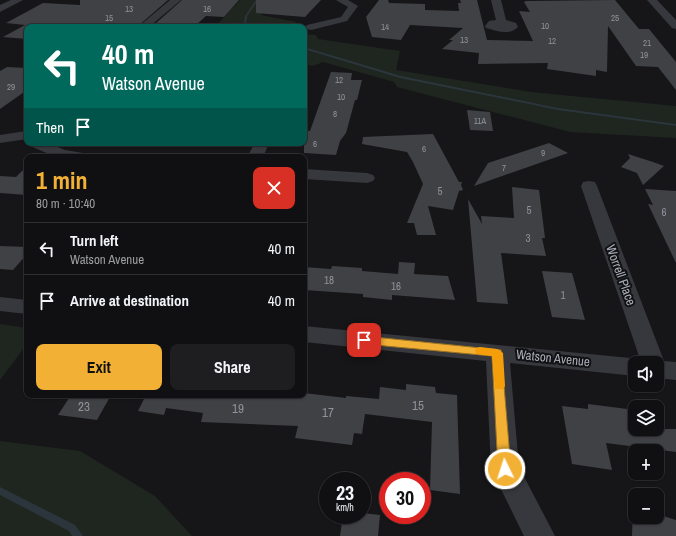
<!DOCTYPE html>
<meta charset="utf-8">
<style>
:root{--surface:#101012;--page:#1e1e20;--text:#f1f3f6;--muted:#9c9d9f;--line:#303032;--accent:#f2b134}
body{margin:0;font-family:"Archivo Narrow",sans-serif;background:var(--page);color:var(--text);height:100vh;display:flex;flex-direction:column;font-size:15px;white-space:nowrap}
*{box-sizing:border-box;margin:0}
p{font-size:13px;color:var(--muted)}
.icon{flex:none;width:22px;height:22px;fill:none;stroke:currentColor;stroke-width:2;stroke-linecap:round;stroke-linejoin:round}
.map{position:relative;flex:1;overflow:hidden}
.side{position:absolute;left:24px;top:154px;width:283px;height:244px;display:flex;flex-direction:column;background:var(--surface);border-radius:8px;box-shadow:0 1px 3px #0004,0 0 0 1px var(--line)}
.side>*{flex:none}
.top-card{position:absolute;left:24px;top:24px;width:283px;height:122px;border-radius:8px;box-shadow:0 1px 3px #0004,0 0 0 1px var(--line);background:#00695c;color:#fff;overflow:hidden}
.buttons{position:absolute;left:628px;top:356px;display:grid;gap:8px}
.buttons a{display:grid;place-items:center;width:36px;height:36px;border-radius:8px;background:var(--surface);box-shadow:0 1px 3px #0004,0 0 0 1px var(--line);font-size:20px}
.speed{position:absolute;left:319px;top:472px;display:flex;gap:8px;font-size:20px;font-weight:700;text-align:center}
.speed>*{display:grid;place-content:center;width:52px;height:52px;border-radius:50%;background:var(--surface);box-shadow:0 1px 3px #0004,0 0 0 1px var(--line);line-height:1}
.speed small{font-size:10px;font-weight:400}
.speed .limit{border:6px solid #d22;background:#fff;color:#111}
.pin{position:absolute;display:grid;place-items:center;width:34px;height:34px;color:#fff;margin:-17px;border-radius:8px;box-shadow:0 2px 6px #0006}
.me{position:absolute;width:44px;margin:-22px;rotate:356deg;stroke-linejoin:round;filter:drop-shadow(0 0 3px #0008)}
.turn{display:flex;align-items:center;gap:14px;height:84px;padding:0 12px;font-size:18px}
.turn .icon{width:52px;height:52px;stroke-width:2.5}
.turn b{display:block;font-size:28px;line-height:34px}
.then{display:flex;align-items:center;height:38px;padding:0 12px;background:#0003;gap:8px;font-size:15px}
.round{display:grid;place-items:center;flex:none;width:42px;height:42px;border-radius:8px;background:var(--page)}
.summary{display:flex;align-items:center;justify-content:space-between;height:68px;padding:0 12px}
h1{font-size:24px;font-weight:700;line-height:30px;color:var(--accent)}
.button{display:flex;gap:8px;margin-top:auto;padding:8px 12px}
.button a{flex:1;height:46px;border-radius:8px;background:var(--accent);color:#111;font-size:16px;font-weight:700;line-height:46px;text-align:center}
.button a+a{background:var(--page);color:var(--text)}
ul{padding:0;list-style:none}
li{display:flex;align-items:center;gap:12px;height:52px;padding:0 12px;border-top:1px solid var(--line)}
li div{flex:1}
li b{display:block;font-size:15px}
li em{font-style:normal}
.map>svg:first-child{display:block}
.green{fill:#1e261f}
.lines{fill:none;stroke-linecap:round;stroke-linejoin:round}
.stream{fill:#2c353c;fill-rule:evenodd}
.building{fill:#404145}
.street{fill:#37383d;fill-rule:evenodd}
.route{fill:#f2b134;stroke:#9d7322}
.slow{fill:#f59e0b}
.labels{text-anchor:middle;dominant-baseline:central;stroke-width:4;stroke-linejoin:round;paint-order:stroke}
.far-number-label{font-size:9px;fill:#8e929b}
.number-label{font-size:11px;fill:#8e929b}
.street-label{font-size:13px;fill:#a8adb8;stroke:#111113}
.near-number-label{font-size:13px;fill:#8e929b}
</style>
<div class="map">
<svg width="676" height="536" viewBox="0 0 676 536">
<rect width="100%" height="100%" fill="#161618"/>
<path class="green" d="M240,0H275L261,15L296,22L290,27H215Z
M304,34L316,35L318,39L400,51L396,70L531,92L676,106V138L570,132L397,87L394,82L323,62L313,66L304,64Z
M0,324L27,328V344L0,380Z
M0,441L80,451L155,496L192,536H0Z"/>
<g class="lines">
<path class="stream" d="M256,0H258L247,16L246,22L251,27H247L244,22L245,16Z
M304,47L401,76L558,108L676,124V126L558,110L400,78L304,49Z
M0,487L75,525L83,536H72L69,531L0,495Z"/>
</g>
<path class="building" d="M80,0H168L137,27H27V39L3,37L25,25L6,23L43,3L80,5Z
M182,0H239L224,17L206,16L196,25L155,24Z
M256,0H321L305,17L256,13Z
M379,0H388L389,3L425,4V10L459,11L458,3H461L460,0H477L487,40L533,41L519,11L530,12L524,2L526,1L615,0L639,29H649L676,62V90L658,67L636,66L608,26L607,72L596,70V76L547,69L548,63L478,64L479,53L442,49L453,40H449L463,28L410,25L401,40L372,37L366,17Z
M7,67L27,68V90L0,109V71Z
M331,72L352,73L351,80H362L357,100H355L346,133L340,141L336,155L304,153V130L310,131Z
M467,110L490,112L493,131L470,130Z
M433,134L459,182H462L461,185L463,190L459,191L453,210L428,206L436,235H417L414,223H407L423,184L413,162L407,152L362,144L363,137Z
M549,143L568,153L474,186L488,163Z
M628,154L653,162L664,166L643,185L637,173L621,167L630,158Z
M27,166V195L0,193V176L16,177Z
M512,187L539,190L545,238H542L546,256L501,253L508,304L477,302L468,199L482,224L481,216L514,218Z
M645,189L676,191V263L648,204L653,205Z
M0,246L27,247V254L13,270L0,269Z
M399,262L415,263L414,274L448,276L455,300L392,295V300L363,297V294L304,290V267L331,269L332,266L362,268V271L398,274Z
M542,271L572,273L585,320L552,317Z
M406,384L435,387L436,393L457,395L460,494L430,490L432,422L365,414L362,434L354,433L352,445L295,438L298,426L201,422L203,413L166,408L164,415L138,411L146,395H304V393L346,398V396L379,399L380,387L406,390Z
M71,395H111L97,420L58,415Z
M588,404L635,410V429H676V452L606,443L612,470L572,464L562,406L588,409Z
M633,506L635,507V517H657V514L676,520V536H632Z
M362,513L380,515L378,536H340L343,515H362Z"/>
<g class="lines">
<path class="street" d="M11,0H23L0,12V5Z
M170,0H181L149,27H138Z
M336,0H348L358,6L347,21L311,30L307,29L306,27L307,25L341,17L348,7Z
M491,0H501L506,20L516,23L518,27C509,36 497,31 486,28L485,26L489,21L496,20Z
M647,0H657L676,20V29L672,28Z
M26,131L27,139L0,143V135Z
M28,143H48L65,150L89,154L92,157H56L30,146Z
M255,143H269L263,157H247Z
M304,169L367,173L373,175L375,178L373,181L367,183L304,179Z
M589,181L595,182L597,186L664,361L676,362V380L657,378V363H635V376L510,363L519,467L555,536H524L491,469L486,361L304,342V326L640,359L581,186L583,182Z
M0,297L27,300V314L0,311Z"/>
</g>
<path class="route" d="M364,336L501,350L511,469L509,473L505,475L500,473L498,469L492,356L364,344L358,340Z"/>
<path class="slow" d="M480,347L497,349L503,353L505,386L503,389H495L492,356L476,354L475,351L476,348Z"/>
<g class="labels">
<g class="far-number-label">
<text x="129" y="9">13</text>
<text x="207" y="9">16</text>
<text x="109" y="18">15</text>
<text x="615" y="18">25</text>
<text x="545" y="26">10</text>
<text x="385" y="27">14</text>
<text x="464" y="40">13</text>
<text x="552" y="41">12</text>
<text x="647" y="43">21</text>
<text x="644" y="55">19</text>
<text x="339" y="80">12</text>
<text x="11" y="87">29</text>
<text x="341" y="97">10</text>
<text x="335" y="114">8</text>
<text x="480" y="121">11A</text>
<text x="315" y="144">6</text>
<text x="424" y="149">6</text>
<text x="543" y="153">9</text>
<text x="504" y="168">7</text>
</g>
<g class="number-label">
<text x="440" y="191">5</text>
<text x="529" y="210">5</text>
<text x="664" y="212">6</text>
<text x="528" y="238">3</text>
<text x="329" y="280">18</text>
<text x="396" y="286">16</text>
<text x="563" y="295">1</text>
</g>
<g class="street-label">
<text transform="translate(621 275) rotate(70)">Worrell Place</text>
<text transform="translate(553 358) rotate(6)">Watson Avenue</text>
</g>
<g class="near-number-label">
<text x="418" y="405">15</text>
<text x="84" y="406">23</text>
<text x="238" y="408">19</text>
<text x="328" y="412">17</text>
</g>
</g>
</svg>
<div class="buttons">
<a><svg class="icon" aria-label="sound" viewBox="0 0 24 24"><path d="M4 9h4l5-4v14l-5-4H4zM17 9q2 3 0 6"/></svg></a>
<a><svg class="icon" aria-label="layers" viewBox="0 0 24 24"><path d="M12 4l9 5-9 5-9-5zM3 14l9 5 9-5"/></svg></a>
<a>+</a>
<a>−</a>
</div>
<div class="speed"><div>23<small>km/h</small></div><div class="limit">30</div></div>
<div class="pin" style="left:364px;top:340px;background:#d93025"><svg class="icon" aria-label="arrive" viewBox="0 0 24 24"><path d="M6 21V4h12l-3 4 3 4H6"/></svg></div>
<svg class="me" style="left:505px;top:469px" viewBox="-20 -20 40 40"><circle r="17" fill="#f2b134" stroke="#fff" stroke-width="3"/><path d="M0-11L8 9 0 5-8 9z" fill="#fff"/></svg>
<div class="top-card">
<div class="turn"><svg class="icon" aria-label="left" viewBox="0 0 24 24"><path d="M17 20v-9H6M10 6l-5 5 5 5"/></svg><div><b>40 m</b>Watson Avenue</div></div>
<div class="then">Then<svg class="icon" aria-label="arrive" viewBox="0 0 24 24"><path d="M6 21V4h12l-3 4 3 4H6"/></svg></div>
</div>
<section class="side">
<div class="summary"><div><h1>1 min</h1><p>80 m · 10:40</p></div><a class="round" style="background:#d93025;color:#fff"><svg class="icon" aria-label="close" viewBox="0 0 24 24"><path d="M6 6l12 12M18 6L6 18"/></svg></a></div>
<ul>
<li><svg class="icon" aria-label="left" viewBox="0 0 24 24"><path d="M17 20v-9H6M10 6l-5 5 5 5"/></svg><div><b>Turn left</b><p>Watson Avenue</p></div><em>40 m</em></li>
<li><svg class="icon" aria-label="arrive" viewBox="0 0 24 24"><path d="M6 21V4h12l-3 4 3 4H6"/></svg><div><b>Arrive at destination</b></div><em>40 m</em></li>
</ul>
<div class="button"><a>Exit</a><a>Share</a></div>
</section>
</div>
